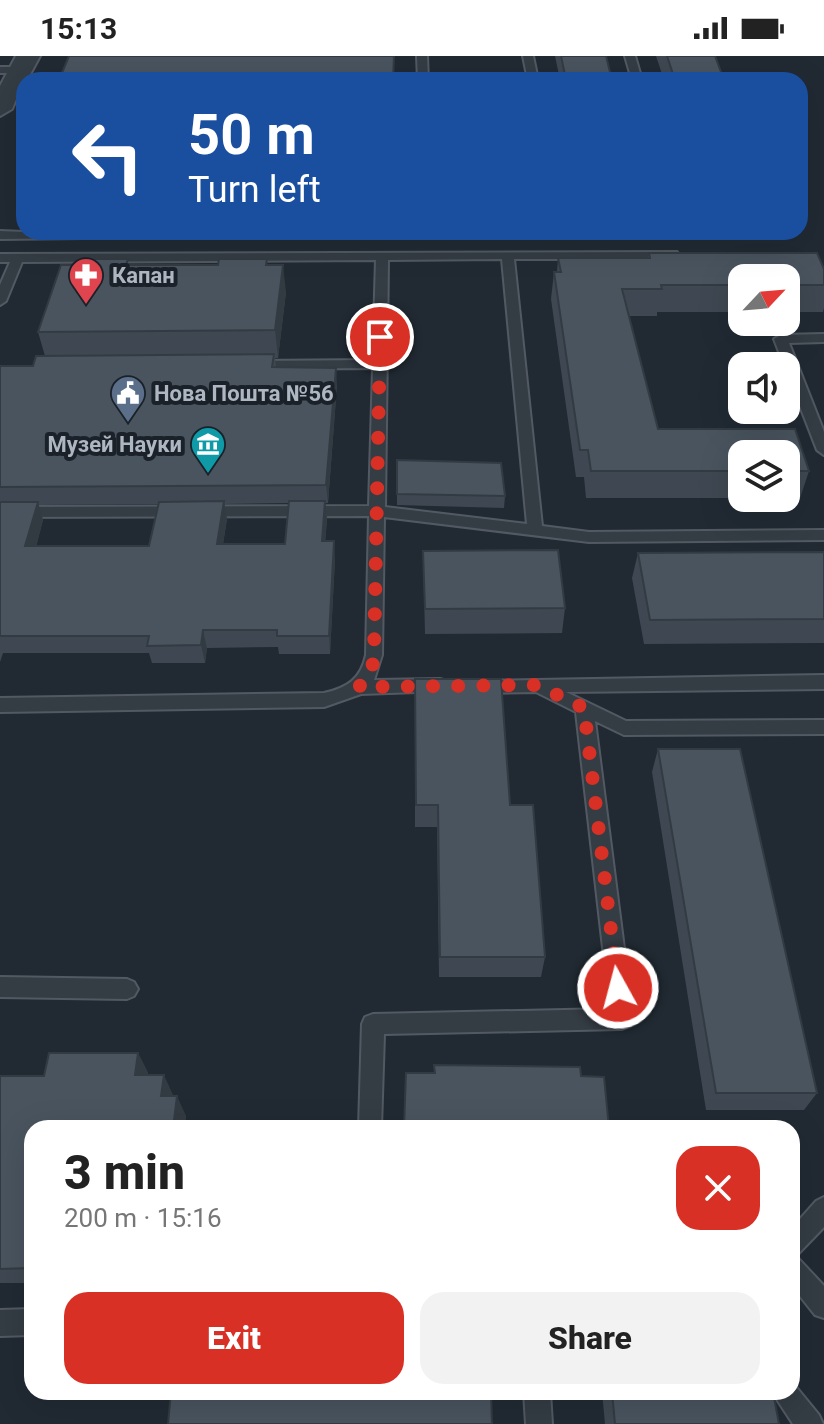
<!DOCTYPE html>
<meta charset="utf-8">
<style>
:root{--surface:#fff;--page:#f2f2f2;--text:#222;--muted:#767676;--accent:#d93025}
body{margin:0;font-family:Roboto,sans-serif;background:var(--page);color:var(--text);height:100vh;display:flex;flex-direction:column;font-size:30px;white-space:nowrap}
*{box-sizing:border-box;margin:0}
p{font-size:26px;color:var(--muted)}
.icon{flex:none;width:44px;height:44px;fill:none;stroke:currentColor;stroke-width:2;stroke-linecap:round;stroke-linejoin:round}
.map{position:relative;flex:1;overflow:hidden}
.sheet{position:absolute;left:24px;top:1064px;width:776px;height:280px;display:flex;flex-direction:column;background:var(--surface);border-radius:24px;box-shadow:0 8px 32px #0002}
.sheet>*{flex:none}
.guide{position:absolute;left:16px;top:16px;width:792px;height:168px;border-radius:24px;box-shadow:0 8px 32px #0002;background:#1a4fa0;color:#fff;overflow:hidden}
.needle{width:52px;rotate:64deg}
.fabs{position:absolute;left:728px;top:208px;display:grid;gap:16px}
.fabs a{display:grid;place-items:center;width:72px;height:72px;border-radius:16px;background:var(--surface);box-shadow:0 8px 32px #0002;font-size:40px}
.pin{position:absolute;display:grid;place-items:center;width:68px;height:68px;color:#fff;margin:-34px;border:4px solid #fff;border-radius:50%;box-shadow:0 2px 8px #0007}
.me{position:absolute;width:88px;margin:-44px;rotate:353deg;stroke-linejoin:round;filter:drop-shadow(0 0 6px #0008)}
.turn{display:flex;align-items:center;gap:28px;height:168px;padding:0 40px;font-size:36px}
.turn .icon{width:104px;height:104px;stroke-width:2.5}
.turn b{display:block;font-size:56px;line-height:68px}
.round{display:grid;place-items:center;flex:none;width:84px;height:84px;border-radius:24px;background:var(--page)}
.headline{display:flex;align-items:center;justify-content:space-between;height:136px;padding:0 40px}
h1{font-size:48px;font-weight:800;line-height:60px}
.primary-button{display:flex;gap:16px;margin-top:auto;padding:16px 40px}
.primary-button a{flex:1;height:92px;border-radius:24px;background:var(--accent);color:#fff;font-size:32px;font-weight:800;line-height:92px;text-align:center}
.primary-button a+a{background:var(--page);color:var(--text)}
.status{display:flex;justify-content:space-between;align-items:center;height:56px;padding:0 40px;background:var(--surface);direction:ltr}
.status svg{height:22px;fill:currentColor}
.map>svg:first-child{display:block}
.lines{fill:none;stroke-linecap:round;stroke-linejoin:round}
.service-casing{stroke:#525962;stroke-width:4}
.tertiary-casing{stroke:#525962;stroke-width:4}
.service{fill:#343c44;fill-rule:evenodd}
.tertiary{fill:#343c44;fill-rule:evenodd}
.wall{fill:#3f4852;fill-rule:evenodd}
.shaded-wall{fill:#333b42}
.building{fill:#49545f;stroke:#333b42;stroke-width:2}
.route{stroke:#d93025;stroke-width:14;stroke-dasharray:0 25.2}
.labels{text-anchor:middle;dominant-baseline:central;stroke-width:8;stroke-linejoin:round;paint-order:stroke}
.far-poi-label{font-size:22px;font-weight:bold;fill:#aeb6c1;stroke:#1a2129;text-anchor:start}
</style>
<div class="status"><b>15:13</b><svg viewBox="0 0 49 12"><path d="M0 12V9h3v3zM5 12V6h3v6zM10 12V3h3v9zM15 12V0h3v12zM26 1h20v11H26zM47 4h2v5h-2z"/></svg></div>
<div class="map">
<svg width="824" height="1368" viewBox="0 0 824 1368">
<rect width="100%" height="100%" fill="#212a33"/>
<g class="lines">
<g class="service-casing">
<path id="service" d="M417,0H427L428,24H418Z
M523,0H533L538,24H528Z
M625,0H635L642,24H632Z
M0,11H21L26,14L21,17H0Z
M0,175L24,176H273L267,180L0,183Z
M677,196L679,199L673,203H514L542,470L589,476L824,474V484L589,486L384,461L382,599L374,624L440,623L446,625L449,630L446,635L361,638L324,651L0,656V642L324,637C347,632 361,623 366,599L369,460L0,461V451L369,450L373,312L251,313L244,309L251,305L373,304L376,204L22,206L6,245L0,249V229L10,206H0V198ZM502,203L527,468L385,451L388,204Z
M824,278V286L789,287L824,376V399L817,394L774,283L781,279Z
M824,619V633L566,636L626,665L824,664V678L624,679L595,665L633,963L630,970L622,973L384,978L381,1072H359L362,968L365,961L373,958L610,953L576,656L536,636L478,637L472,635L469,630L472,625Z
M0,921L127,923L134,926L138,933L134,940L127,943L0,941Z
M824,1141V1171L796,1200L824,1230V1262L815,1259L792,1230V1172L816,1145Z
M32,1253V1279L0,1280V1254Z
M792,1326L819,1359L823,1368H793L772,1336H792Z
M524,1336H550L552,1368H526Z"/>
</g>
<g class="tertiary-casing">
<path id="tertiary" d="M16,0H40L27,24H24L12,53L0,60V30Z"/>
</g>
<use href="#service" class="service"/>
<use href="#tertiary" class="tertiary"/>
</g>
<path class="wall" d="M555,0H606L612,24H560Z
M656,0H715L724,24H664Z
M490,176H534L533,183H491Z
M649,197H817L824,213V252L823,256H786V222H742V256H657V260H629L658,373H795L809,415L800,442H586L584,421H576L551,243L554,216H557L558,202H648ZM742,398H786V442H742Z
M267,203V209L286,236L278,302H275L276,311L337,329L328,447H325L327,463L325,485L335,503L330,598H279L278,591L207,592L205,607H152L149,597H3L0,606V310H33L45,300L38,276L129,209H218ZM289,447L285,488H223L227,463L224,448ZM158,448L149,490H36L43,464L38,449Z
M397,404L505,440L504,452L397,449Z
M423,495L565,552L562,577L425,578Z
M824,496V587L644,588L632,522L638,497Z
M415,623L510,749L545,901L541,921H439L437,771H415Z
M658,693L817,1037L804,1054H706L652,716Z
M138,997L148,1017V1019L173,1040L186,1060L184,1072H32V1227H0V1020H44Z
M602,1336H773L779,1368H605Z"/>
<path class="shaded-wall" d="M283,209L286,236L278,302L275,274Z
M336,312L337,329L328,447L326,429Z
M224,445L227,463L220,506L217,488Z
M325,445L327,463L324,503L322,485Z
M38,446L43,464L32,508L25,490Z
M334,485L335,503L330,598L329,580Z
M203,574L207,592L205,607L201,589Z
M138,997L148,1017L145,1039L135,1019Z
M164,1019L173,1039L170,1060L161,1040Z
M177,1040L186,1060L184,1072H173Z"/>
<path class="building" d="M69,0H394L393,24H59Z
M561,0H606L612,24H566Z
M667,0H715L724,24H675Z
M649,197H817L824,213V229H786V222H742V229H661L662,233H622L658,373H795L809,415H786V398H742V415H591L588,394H580L554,216H561L558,202H650Z
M77,203H128L126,209H218L219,203H267L266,209H283L275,274L38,276L61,209H75Z
M274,298L272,311L336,312L326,429L0,431V310H33L36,300Z
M397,404L501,407L505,440L397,438Z
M224,445L217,488H285L289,445H325L322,485H334L329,580H277V574H203L201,589L147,590L149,580H0V446H38L25,490H149L159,446Z
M558,494L565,552L425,553L423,495Z
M824,496V563L650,564L638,497Z
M415,623H501L510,749H533L545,901H440L438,749H416Z
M658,693H740L817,1037H716Z
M49,997H138L135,1019H164L161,1040H177L173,1072H32V1212L0,1213V1020H44Z
M434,1009L580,1011L581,1020L604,1021L609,1072H404L406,1017H435Z
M171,1336H491L492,1368H168Z
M612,1336H773L779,1368H615Z"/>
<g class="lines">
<path class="route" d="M380,281L374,599L372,613L359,631L537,629L584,652L618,932"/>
</g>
<defs>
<g id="pharmacy-pin" transform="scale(1.8)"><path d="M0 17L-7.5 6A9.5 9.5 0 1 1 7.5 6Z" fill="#e0444e" stroke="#1a2129"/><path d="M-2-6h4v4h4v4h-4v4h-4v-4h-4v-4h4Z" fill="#fff"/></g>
<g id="civic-pin" transform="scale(1.8)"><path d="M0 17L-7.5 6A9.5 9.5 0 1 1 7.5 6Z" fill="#5c6f8a" stroke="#1a2129"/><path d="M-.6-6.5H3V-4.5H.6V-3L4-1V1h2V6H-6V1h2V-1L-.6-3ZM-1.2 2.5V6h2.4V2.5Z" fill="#fff"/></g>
<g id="museum-pin" transform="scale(1.8)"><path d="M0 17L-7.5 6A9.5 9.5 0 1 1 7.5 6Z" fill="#0f9aa8" stroke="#1a2129"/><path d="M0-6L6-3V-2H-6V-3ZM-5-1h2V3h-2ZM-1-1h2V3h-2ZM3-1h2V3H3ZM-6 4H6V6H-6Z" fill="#fff"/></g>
</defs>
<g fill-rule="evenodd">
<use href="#pharmacy-pin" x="86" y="219"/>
<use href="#civic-pin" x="128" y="337"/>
<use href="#museum-pin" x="208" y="388"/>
</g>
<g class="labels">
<g class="far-poi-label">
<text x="112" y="219">Капан</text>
<text x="154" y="337">Нова Пошта №56</text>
<text x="182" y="388" text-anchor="end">Музей Науки</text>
</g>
</g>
</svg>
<div class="fabs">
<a><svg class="needle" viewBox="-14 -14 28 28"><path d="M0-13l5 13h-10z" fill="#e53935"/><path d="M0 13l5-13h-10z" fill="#767676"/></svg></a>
<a><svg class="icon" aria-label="sound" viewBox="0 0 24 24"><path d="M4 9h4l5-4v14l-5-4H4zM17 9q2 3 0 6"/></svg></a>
<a><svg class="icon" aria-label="layers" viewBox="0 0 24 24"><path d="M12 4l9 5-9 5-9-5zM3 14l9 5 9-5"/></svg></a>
</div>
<div class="pin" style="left:380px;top:281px;background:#d93025"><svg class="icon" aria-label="arrive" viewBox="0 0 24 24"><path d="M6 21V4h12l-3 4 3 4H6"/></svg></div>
<svg class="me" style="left:618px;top:932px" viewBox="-20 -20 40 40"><circle r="17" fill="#d93025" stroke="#fff" stroke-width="3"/><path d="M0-11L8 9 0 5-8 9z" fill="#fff"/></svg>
<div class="guide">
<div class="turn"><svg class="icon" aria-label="left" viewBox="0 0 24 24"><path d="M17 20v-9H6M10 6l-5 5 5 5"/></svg><div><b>50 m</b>Turn left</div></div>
</div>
<section class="sheet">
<div class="headline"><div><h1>3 min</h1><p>200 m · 15:16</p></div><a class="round" style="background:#d93025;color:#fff"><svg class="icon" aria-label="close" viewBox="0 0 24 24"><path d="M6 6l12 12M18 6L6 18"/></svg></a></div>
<div class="primary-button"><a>Exit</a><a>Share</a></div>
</section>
</div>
